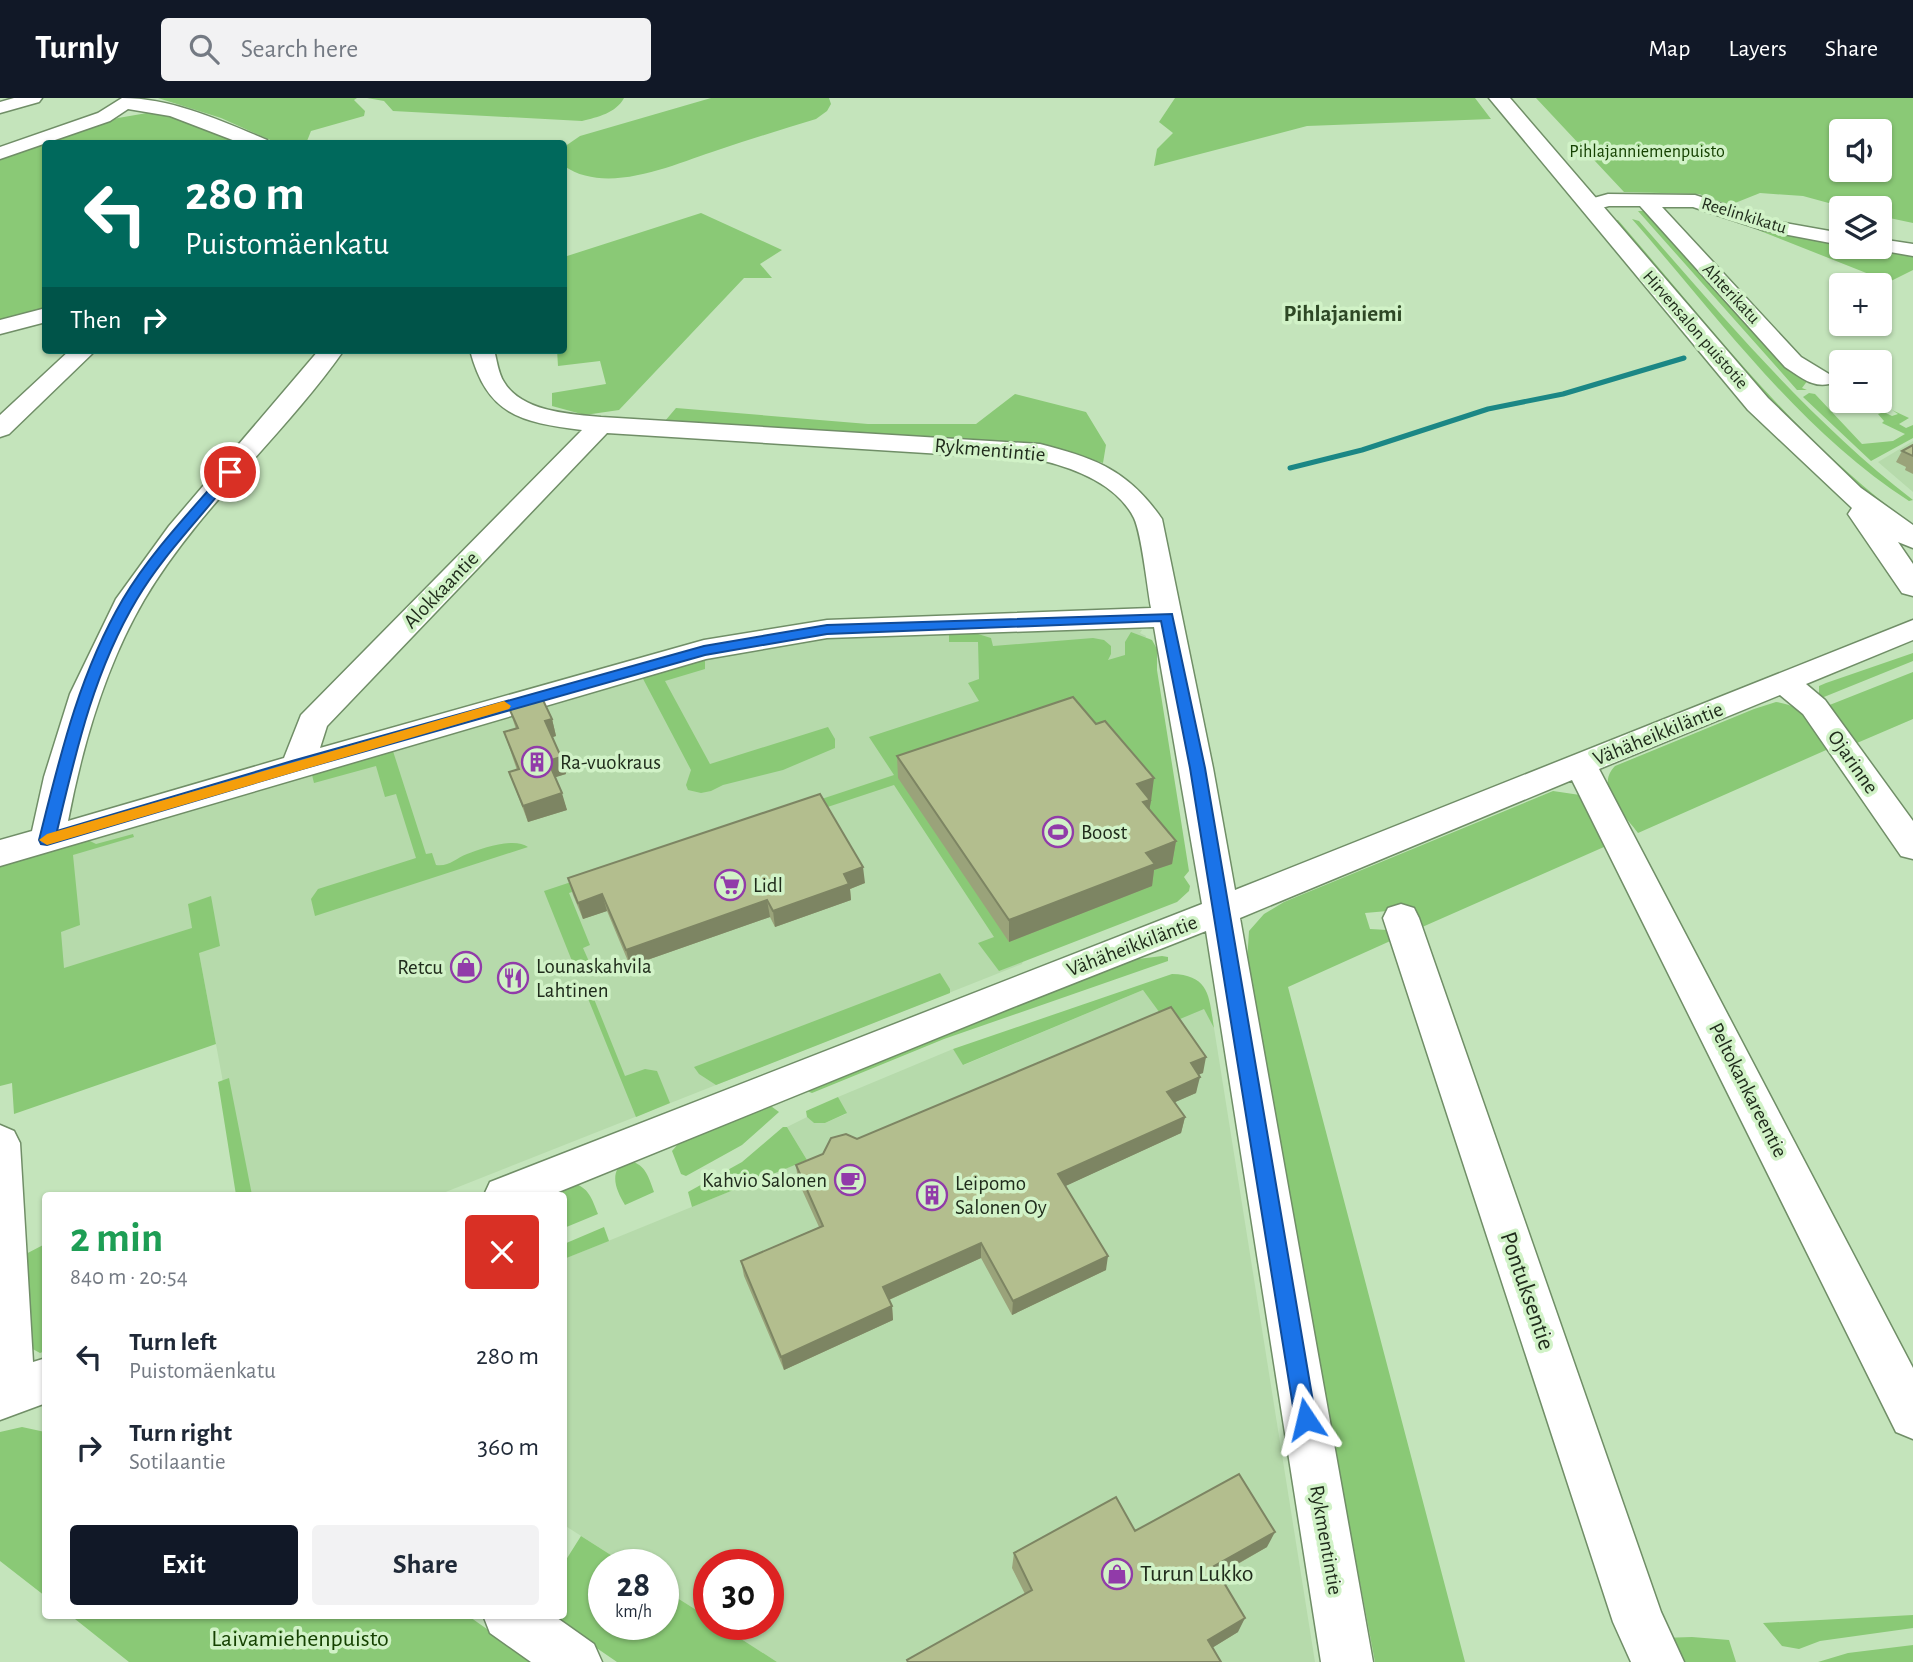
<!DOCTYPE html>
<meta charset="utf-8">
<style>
:root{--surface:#fff;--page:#f2f2f3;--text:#1f2937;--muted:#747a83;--accent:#111827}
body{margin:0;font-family:"Alegreya Sans",sans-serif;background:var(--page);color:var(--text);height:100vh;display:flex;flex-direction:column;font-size:26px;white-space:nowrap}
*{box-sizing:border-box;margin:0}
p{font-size:23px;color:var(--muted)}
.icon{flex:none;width:38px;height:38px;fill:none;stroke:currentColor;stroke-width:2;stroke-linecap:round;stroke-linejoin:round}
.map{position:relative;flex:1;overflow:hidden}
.panel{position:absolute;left:42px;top:1094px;width:525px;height:427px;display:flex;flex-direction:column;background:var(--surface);border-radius:7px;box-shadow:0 2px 5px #0004}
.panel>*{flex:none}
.hud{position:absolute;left:42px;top:42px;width:525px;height:214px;border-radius:7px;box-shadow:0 2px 5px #0004;background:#00695c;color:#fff;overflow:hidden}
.buttons{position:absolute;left:1829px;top:21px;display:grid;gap:14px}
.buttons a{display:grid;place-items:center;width:63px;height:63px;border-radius:7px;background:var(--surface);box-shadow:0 2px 5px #0004;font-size:35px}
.speed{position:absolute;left:588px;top:1451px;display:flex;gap:14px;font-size:35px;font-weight:700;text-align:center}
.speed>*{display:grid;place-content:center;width:91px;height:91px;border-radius:50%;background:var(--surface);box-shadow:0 2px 5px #0004;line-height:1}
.speed small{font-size:18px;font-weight:400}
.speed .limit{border:10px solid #d22;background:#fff;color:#111}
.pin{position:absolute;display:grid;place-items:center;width:60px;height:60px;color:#fff;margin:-30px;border:4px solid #fff;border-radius:50%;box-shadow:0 2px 7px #0007}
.me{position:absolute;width:77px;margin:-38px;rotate:350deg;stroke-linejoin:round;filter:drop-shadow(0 0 5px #0008)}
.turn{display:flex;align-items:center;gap:24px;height:147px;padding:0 28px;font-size:32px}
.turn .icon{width:91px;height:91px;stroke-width:2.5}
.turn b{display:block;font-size:49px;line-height:60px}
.then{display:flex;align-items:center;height:66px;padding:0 28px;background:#0003;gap:14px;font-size:26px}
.round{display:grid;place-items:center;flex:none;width:74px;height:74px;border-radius:7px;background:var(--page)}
.summary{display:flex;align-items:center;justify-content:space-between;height:119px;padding:0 28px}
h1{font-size:42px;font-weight:700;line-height:52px;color:#1e9e55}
.button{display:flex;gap:14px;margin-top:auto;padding:14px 28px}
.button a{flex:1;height:80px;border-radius:7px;background:var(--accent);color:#fff;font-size:28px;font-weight:700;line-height:80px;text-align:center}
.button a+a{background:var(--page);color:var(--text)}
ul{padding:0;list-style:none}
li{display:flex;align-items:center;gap:21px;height:91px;padding:0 28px}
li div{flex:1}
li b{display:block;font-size:26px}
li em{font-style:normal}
header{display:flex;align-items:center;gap:42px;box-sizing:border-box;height:98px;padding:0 35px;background:var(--accent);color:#fff}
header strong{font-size:33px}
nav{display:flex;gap:38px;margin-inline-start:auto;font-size:24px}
.search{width:490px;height:63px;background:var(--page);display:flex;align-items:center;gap:18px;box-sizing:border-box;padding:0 24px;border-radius:7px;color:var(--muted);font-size:26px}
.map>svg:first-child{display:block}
.built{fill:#b6daab}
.green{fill:#8ac976;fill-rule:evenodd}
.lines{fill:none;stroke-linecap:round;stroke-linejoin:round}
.stream{stroke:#1b8785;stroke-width:5}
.minor-casing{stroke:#708e67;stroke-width:3}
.major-casing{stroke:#708e67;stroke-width:3}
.minor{fill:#fff;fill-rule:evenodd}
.major{fill:#fff;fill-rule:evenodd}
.wall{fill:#9aa37a}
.shaded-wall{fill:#7d8563}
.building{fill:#b3be8e;stroke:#7d8563;stroke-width:2}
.route{fill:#1a73e8;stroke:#114b97;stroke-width:2}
.slow{fill:#f59e0b}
.labels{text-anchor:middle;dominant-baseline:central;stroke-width:7;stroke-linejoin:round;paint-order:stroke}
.far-park-label{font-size:18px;fill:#154101;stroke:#d1f2c7}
.far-street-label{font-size:18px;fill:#202c1c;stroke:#d1f2c7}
.street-label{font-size:21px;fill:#202c1c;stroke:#d1f2c7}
.poi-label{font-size:21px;fill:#202c1c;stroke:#d1f2c7;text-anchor:start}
.far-district-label{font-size:23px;font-weight:bold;fill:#2e4825;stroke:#d1f2c7}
.near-street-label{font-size:24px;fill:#202c1c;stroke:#d1f2c7}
.near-poi-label{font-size:24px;fill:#202c1c;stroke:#d1f2c7;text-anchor:start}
.near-park-label{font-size:24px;fill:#154101;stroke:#d1f2c7}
</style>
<header>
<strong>Turnly</strong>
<div class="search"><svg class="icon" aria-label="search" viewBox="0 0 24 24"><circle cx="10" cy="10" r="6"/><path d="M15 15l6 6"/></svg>Search here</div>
<nav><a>Map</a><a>Layers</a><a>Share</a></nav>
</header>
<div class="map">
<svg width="1913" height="1564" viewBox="0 0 1913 1564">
<rect width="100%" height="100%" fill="#c4e4bb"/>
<path class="built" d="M1913,343V394L1878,364Z
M1127,528L1142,532L1140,535L1146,538L1022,866L438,1097H244L199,855L42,878L75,742L690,563L824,539Z
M1143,892L1205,911L1214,930L1315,1564H777L718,1526H768V1466H709V1520L663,1491V1466H625L564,1427V1161L807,1062L787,1029L807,1019L814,1025H825L846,1016L838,999L953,951L964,967Z"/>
<path class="green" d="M158,0H357L354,2L365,13L364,18L311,33L307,43L277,45L221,20Z
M367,0H624C616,15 598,19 582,23L393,13L384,3Z
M711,0H829L831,6L827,13L816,21C783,31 751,41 718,52C674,66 608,98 564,68V49L580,38Z
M1175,0H1475L1491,21L1307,28L1154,68L1157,51L1173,35L1159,24Z
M1536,0H1913V125L1880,118V110H1847L1803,98L1760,95L1730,107L1699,96L1624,94ZM1880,33V72H1841V33Z
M147,15L168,16L245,45L46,46L45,214L0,226V60L118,20Z
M1638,113H1647L1808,282L1802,290L1807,292H1797Z
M701,115L782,152L760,166L772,180H744L619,312L585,317L552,308V295L606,286L600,263L558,268L557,252H564V159Z
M1632,121L1639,123C1725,221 1809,322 1913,402L1909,403C1799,332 1718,219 1632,121Z
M1609,122H1618C1709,227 1795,341 1908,423L1904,424L1886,412L1795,334Z
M1758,132L1841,145V149H1861L1913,157V172L1889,184Z
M1809,295L1815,296L1862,346L1893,343L1905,336L1882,325L1884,323L1878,316L1881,315L1875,311L1882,308L1889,311L1884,314L1892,318L1898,316L1892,312L1909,320L1899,326L1906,330L1913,327V340L1871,363L1803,299Z
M1015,296L1086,314L1106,347L1103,365L1048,348L674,326L665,323L676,310L868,326H976Z
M978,531V536L991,540L993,548L1093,540L1104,542L1111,548V556L1108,562L1125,557V544L1131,534L1152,542L1157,551V572L1189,773L1184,779L1190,788L1189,793L1177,804L999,873L978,845L994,839L894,687L569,795L590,847L583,850L591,868L576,873L544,793L894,677L869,639L979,603L968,585L979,581L978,544H949V533Z
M1913,555V563L1819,601V588L1826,585Z
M705,559V571L665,583L710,666L828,629L835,641V650L783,672L723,687L711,693L701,695L688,692L686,687L691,672L641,577Z
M1913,574V621L1857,645L1851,637L1844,634L1827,608Z
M1776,604C1807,609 1815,626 1833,649L1638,735C1624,716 1594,689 1615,668L1754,611Z
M392,650L426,756L432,755L436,767C449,769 456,760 467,756C482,750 515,739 528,749L315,818L311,801L318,791L416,760L396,696L385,699L376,668L314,685L311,673Z
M1553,693L1580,697L1613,745L1420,830L1410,811L1365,815L1370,831L1388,832L1397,840L1288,889L1465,1564H1375L1246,880L1249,833L1264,816L1284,804Z
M133,736L134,739L73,757L80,827L61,834L64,870L192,830L188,806L211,798L220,848L199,855L216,946L14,1016L12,985L0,988V764L88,742L96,746Z
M1162,858L1168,859V863L944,941L812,995L807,993V989L1107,870L1138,861Z
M940,875L950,891V895L716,987L699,976L694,969Z
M1172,876C1210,877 1209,899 1214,930L1204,911L1168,926L1143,892L963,967L953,951Z
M592,896L625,978L645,971L657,973L670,1005L636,1019L587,898Z
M229,980L252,1097H236L218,984Z
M838,999L847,1015L825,1025H814L807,1019L806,1013Z
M768,1006L779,1014L742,1047L686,1078L681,1076L672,1053L685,1038Z
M783,1029H787L807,1062L692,1109L688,1094L742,1064Z
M626,1062C645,1065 648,1077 654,1094L625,1107C616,1092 608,1074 626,1062Z
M572,1085C589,1089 592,1101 598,1116L564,1130V1097H541Z
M604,1129L609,1143L564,1161V1146Z
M45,1146V1253L40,1255L29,1249L22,1158Z
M22,1329L45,1334V1498L0,1463V1334Z
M581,1438L625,1466H604V1526H663V1491L709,1520V1526H718L777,1564H617L550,1518L564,1517V1465Z
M70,1517H467L534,1564H129Z
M1913,1517V1530L1820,1543L1799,1551L1782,1548L1763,1525Z
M1692,1539L1729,1542L1736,1564H1678L1661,1540Z
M1913,1547V1564H1818L1848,1555Z"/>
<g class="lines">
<path class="stream" d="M1290,370L1362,352L1488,311L1563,296L1684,260"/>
<g class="minor-casing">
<path id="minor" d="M14,0H42L39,4L0,15V4Z
M122,0C172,0 222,23 267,42L269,46H243L170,18L128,11L110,23L0,61V49L98,15Z
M1608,96L1695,97L1774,123L1841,135V147L1763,132L1693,109H1662L1801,259L1829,276L1833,281L1829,286C1812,290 1799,278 1785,269L1640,108H1609L1590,113L1583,111L1580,107L1583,103Z
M1880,141L1913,146V158L1873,151L1871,149H1880Z
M46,210V224L0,236V222Z
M70,252H96L9,336L0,339V317Z
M319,252H344C283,339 198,410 144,502C106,567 82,649 68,723L284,660L301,617L582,332C520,324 487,317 470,252H494C497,262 498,275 504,284C522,314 571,316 601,319L1040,346C1095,360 1128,372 1162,421L1213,670L1235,792L1913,522V542L1806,586L1825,602L1913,723V761L1901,758L1803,616L1780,597L1599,671L1913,1270V1341L1896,1334L1572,682L1240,820L1373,1564H1321L1206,833L1011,910L551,1097H484L490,1084L1202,806L1154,529L827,540L706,561L0,768V742L32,733L44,679L70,596L116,501L169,428ZM607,335L1040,362C1074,370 1117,386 1134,420C1142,437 1147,489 1151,510L827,522L704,542L320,650L327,628Z
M1401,806L1414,810L1419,820L1661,1514L1684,1564H1631L1613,1524L1383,820L1388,810Z
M0,1027L14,1033L20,1045L33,1264L46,1260V1305L0,1322Z
M483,1517H553L594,1546L602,1564H531L490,1535Z"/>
</g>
<g class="major-casing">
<path id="major" d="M1489,0H1510L1768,300L1861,390L1913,427V450L1898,444L1913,466V498L1902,495L1848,416L1852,410L1748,312Z"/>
</g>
<use href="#minor" class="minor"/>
<use href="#major" class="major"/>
</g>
<path class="wall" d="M1913,347V376L1905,372L1906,369L1896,364L1902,353Z
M509,610L552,621L556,638L552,639L561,659L566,676L555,679L567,712L528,724L509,674L517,672L504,634L516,631Z
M897,658L1151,703L1149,711L1176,743L1172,766L1154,772L1152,788L1009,844L898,680Z
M568,780L865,785L850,791L851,802L775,829L770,819L630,868L607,813L583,821L573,797Z
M1203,975L1198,977L1196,995L1175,1004L1185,1019L1181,1035L1065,1088L1106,1172L1012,1217L981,1160L889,1202L892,1208L893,1222L784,1272L744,1178L741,1163L819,1129L798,1083L796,1067L857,1041Z
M1135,1433L1267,1449L1219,1477L1238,1534L1212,1550L1221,1564H907V1562L1025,1496L1012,1470L1014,1455Z"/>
<path class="shaded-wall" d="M552,621L556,638L550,640L545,623Z
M561,659L566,676L553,680L548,663Z
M1154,680L1151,703L1147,724L1137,686Z
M562,695L567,712L528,724L523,708Z
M1176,743L1172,766L1154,772L1152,788L1009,844V822L1146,755Z
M863,769L865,785L850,791L851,802L775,829L773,813L844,776Z
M602,796L607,813L583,821L578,805Z
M767,802L770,819L630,868L626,852Z
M1206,959L1203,975L1187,981L1191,965Z
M1200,979L1196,995L1164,1009L1167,994Z
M1185,1019L1181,1035L1057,1092L1058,1076Z
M981,1145V1160L884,1204L883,1189Z
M1108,1158L1106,1172L1012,1217L1013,1203Z
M892,1208L893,1222L784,1272L781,1259Z
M1275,1434L1267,1449L1207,1483L1214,1468Z
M1245,1520L1238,1534L1202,1556L1208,1542Z"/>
<path class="building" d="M1913,347V358L1902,353Z
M1073,599L1096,626L1105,623L1154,680L1137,686L1150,702L1143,704L1176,743L1146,755L1155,766L1009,822L897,658Z
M542,600L552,621L545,623L561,659L548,663L562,695L523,708L509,674L519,671L504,634L518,630L509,610Z
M820,696L863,769L844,776L849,786L773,813L767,802L626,852L602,796L578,805L568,780Z
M1171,909L1206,959L1191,965L1200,979L1167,994L1185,1019L1058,1076L1108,1158L1013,1203L981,1145L883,1189L892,1208L781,1259L741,1163L823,1128L796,1067L823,1056L831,1040L846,1036L857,1041Z
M1239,1376L1275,1434L1214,1468L1245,1520L1208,1542L1221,1564H908L907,1562L1032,1492L1014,1455L1116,1399L1135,1433Z"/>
<path class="route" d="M226,372L236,374C204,417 164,455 137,501C94,573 76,653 57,733L292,663L704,548L827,527L1172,516L1205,670L1316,1321L1313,1329L1306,1332L1298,1329L1295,1321L1190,670L1161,523L827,536L705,557L302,671L47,747L41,746L39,742C60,658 79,576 123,501C151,454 191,413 226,372Z"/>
<path class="slow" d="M504,603L511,608L509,611L47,747L39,742L47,736Z"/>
<defs>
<g id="building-ring" transform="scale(1.575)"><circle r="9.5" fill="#d1f2c7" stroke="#913ba9" stroke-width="1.5"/><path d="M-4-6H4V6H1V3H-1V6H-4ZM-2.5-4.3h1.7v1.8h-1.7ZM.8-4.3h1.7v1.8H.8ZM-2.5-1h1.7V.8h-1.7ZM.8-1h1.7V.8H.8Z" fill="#913ba9"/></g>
<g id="stadium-ring" transform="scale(1.575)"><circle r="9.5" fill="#d1f2c7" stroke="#913ba9" stroke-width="1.5"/><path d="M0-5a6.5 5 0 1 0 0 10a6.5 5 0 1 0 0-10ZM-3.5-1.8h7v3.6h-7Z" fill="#913ba9"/></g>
<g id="supermarket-ring" transform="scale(1.575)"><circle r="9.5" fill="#d1f2c7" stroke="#913ba9" stroke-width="1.5"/><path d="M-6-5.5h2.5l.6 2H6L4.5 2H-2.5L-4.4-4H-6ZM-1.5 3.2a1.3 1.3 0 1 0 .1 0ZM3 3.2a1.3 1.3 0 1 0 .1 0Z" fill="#913ba9"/></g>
<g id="shop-ring" transform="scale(1.575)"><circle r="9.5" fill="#d1f2c7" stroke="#913ba9" stroke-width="1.5"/><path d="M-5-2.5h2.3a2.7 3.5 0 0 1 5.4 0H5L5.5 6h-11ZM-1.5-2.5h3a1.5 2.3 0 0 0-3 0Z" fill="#913ba9"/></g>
<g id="restaurant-ring" transform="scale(1.575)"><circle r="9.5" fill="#d1f2c7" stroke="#913ba9" stroke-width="1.5"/><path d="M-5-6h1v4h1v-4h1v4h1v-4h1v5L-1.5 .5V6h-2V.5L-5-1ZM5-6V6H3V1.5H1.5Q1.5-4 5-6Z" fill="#913ba9"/></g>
<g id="cafe-ring" transform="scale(1.575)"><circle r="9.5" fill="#d1f2c7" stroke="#913ba9" stroke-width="1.5"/><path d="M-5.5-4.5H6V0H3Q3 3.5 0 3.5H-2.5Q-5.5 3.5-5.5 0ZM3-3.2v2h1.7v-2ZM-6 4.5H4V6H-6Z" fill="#913ba9"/></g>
</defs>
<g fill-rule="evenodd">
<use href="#building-ring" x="537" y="664"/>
<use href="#stadium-ring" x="1058" y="734"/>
<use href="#supermarket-ring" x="730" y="787"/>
<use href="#shop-ring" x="466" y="869"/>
<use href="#restaurant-ring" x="513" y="880"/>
<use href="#cafe-ring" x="850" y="1082"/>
<use href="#building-ring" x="932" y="1097"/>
<use href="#shop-ring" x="1117" y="1476"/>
</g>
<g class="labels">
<g class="far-park-label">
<text x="1647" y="54">Pihlajanniemenpuisto</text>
</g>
<g class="far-street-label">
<text transform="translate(1744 118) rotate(17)">Reelinkikatu</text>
<text transform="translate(1731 196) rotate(47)">Ahterikatu</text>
<text transform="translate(1695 232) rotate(49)">Hirvensalon puistotie</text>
</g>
<g class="street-label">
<text transform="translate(990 352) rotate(5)">Rykmentintie</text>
<text transform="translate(441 492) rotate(-46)">Alokkaantie</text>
<text transform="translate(1658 636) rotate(-22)">Vähäheikkiläntie</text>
<text transform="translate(1853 664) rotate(55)">Ojarinne</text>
<text transform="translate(1132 848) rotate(-21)">Vähäheikkiläntie</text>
<text transform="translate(1748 992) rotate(63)">Peltokankareentie</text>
<text transform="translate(1326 1442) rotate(80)">Rykmentintie</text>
</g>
<g class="poi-label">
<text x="560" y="664">Ra-vuokraus</text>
<text x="1081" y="734">Boost</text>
<text x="753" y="787">Lidl</text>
<text x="536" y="868">Lounaskahvila<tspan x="536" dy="24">Lahtinen</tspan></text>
<text x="443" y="869" text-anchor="end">Retcu</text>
<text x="827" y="1082" text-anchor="end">Kahvio Salonen</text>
<text x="955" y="1085">Leipomo<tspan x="955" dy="24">Salonen Oy</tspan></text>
</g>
<g class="far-district-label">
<text x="1343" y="216">Pihlajaniemi</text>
</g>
<g class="near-street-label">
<text transform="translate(1527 1193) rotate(71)">Pontuksentie</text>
</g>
<g class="near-poi-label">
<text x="1140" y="1476">Turun Lukko</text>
</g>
<g class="near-park-label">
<text x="300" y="1541">Laivamiehenpuisto</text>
</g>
</g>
</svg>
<div class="buttons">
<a><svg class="icon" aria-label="sound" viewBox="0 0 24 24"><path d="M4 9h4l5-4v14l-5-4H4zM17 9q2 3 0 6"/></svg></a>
<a><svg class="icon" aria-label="layers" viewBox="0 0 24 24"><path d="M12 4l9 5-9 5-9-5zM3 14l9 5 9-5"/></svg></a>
<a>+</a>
<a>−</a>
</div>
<div class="speed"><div>28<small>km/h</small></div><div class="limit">30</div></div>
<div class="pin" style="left:230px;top:374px;background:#d93025"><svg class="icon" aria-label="arrive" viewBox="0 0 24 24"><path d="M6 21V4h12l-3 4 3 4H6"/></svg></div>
<svg class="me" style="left:1306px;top:1321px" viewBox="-20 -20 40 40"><path d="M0-17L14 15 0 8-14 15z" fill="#1a73e8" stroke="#fff" stroke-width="4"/></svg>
<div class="hud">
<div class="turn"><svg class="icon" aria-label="left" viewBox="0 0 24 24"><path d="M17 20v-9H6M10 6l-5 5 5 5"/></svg><div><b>280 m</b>Puistomäenkatu</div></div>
<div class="then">Then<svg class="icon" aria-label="right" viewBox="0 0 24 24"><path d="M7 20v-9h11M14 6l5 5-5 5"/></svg></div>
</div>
<section class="panel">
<div class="summary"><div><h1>2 min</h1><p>840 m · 20:54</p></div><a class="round" style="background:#d93025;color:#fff"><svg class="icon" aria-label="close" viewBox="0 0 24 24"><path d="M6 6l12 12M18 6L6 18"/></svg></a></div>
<ul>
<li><svg class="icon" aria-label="left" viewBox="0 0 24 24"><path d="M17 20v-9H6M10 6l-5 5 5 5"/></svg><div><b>Turn left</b><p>Puistomäenkatu</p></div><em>280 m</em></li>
<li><svg class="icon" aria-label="right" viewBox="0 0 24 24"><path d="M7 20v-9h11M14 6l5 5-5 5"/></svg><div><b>Turn right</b><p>Sotilaantie</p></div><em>360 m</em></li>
</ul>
<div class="button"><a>Exit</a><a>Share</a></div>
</section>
</div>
